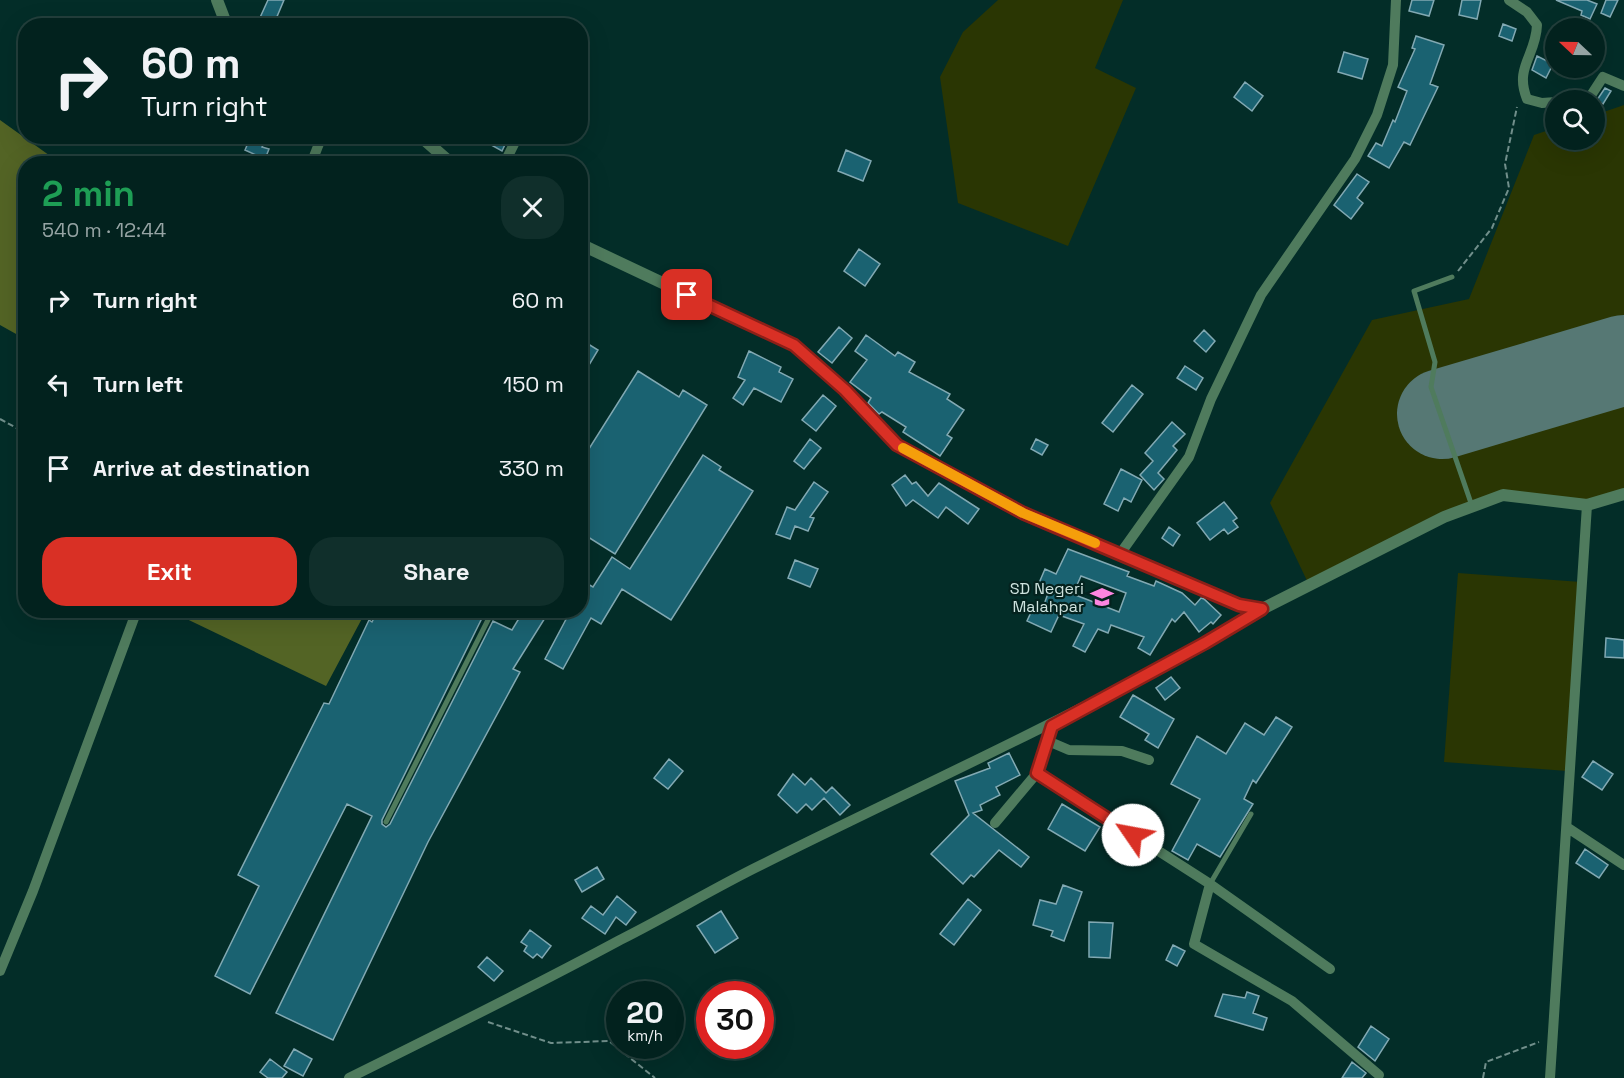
<!DOCTYPE html>
<meta charset="utf-8">
<style>
:root{--surface:#02221e;--page:#102f2b;--text:#f1f3f6;--muted:#96a4a4;--line:#233f3c;--accent:#d93025}
body{margin:0;font-family:"Space Grotesk",sans-serif;background:var(--page);color:var(--text);height:100vh;display:flex;flex-direction:column;font-size:22px;white-space:nowrap}
*{box-sizing:border-box;margin:0}
p{font-size:20px;color:var(--muted)}
.icon{flex:none;width:33px;height:33px;fill:none;stroke:currentColor;stroke-width:2;stroke-linecap:round;stroke-linejoin:round}
.map{position:relative;flex:1;overflow:hidden}
.sheet{position:absolute;left:18px;top:156px;width:570px;height:462px;display:flex;flex-direction:column;background:var(--surface);border-radius:24px;box-shadow:0 6px 24px #0002,0 0 0 2px var(--line)}
.sheet>*{flex:none}
.guide{position:absolute;left:18px;top:18px;width:570px;height:126px;border-radius:24px;box-shadow:0 6px 24px #0002,0 0 0 2px var(--line);background:#02221e;color:var(--text);overflow:hidden}
.needle{width:39px;rotate:292deg}
.tools{position:absolute;left:1545px;top:18px;display:grid;gap:12px}
.tools a{display:grid;place-items:center;width:60px;height:60px;border-radius:50%;background:var(--surface);box-shadow:0 6px 24px #0002,0 0 0 2px var(--line);font-size:30px}
.speed{position:absolute;left:606px;top:981px;display:flex;gap:12px;font-size:30px;font-weight:700;text-align:center}
.speed>*{display:grid;place-content:center;width:78px;height:78px;border-radius:50%;background:var(--surface);box-shadow:0 6px 24px #0002,0 0 0 2px var(--line);line-height:1}
.speed small{font-size:15px;font-weight:400}
.speed .limit{border:9px solid #d22;background:#fff;color:#111}
.pin{position:absolute;display:grid;place-items:center;width:51px;height:51px;color:#fff;margin:-26px;border-radius:12px;box-shadow:0 3px 9px #0006}
.me{position:absolute;width:66px;margin:-33px;rotate:303deg;stroke-linejoin:round;filter:drop-shadow(0 0 4px #0008)}
.turn{display:flex;align-items:center;gap:21px;height:126px;padding:0 24px;font-size:27px}
.turn .icon{width:78px;height:78px;stroke-width:2.5}
.turn b{display:block;font-size:42px;line-height:51px}
.round{display:grid;place-items:center;flex:none;width:63px;height:63px;border-radius:24px;background:var(--page)}
.summary{display:flex;align-items:center;justify-content:space-between;height:102px;padding:0 24px}
h1{font-size:36px;font-weight:800;line-height:45px;color:#1e9e55}
.primary-button{display:flex;gap:12px;margin-top:auto;padding:12px 24px}
.primary-button a{flex:1;height:69px;border-radius:24px;background:var(--accent);color:#fff;font-size:24px;font-weight:800;line-height:69px;text-align:center}
.primary-button a+a{background:var(--page);color:var(--text)}
ul{padding:0;list-style:none}
li{display:flex;align-items:center;gap:18px;height:84px;padding:0 24px}
li div{flex:1}
li b{display:block;font-size:22px}
li em{font-style:normal}
.map>svg:first-child{display:block}
.green{fill:#2a3603}
.forest{fill:#536425}
.lines{fill:none;stroke-linecap:round;stroke-linejoin:round}
.runway{stroke:#567874;stroke-width:90}
.building{fill:#1a6271;stroke:#82a9b3;stroke-width:1.5;fill-rule:evenodd}
.path{stroke:#718f8b;stroke-width:2;stroke-dasharray:6 3;stroke-linecap:butt}
.service{stroke:#4f7b5d;stroke-width:5}
.minor{stroke:#4f7b5d;stroke-width:10}
.tertiary{stroke:#4f7b5d;stroke-width:12}
.route-casing{stroke:#8d1f18;stroke-width:15}
.route{stroke:#d93025;stroke-width:10}
.slow{stroke:#f59e0b;stroke-width:10}
.labels{text-anchor:middle;dominant-baseline:central;stroke-width:4.5;stroke-linejoin:round;paint-order:stroke}
.poi-label{font-size:16px;fill:#cee3df;stroke:#04221e;text-anchor:end}
</style>
<div class="map">
<svg width="1624" height="1078" viewBox="0 0 1624 1078">
<rect width="100%" height="100%" fill="#032d28"/>
<path class="green" d="M998,0H1123L1095,68L1136,88L1068,246L958,203L940,77L963,32Z
M1624,105V345L1517,376L1501,362L1433,382L1453,449L1521,429L1527,408L1624,379V494L1593,506L1488,498L1310,587L1270,503L1372,320L1469,299L1534,135L1555,128L1556,140H1594L1595,115Z
M1458,573L1581,582L1567,771L1444,762Z"/>
<path class="forest" d="M0,120L60,163L26,164L25,339L0,325Z
M170,611L366,610V611L326,686Z"/>
<g class="lines">
<path class="runway" d="M1442,414L1624,360"/>
</g>
<path class="building" d="M268,0H284L273,26L258,22Z
M1412,0H1434L1429,16L1409,11Z
M1462,0H1481L1477,19L1459,15Z
M1556,0H1587L1597,4L1590,19L1581,15L1582,11Z
M1606,0H1618L1610,17L1601,13Z
M1503,24L1516,29L1512,41L1499,36Z
M1416,36L1444,45L1430,84L1438,87L1410,145L1404,142L1389,168L1368,156L1376,143L1382,146L1393,120L1395,122L1407,91L1398,87L1415,49L1412,48Z
M1344,52L1368,59L1362,79L1338,72Z
M1537,56L1553,64L1546,78L1532,70Z
M1245,82L1263,96L1252,111L1234,97Z
M1605,88L1611,91L1603,104L1597,100Z
M251,136H267L262,147L269,149L265,159L245,150Z
M475,136H509L502,151Z
M846,150L871,161L863,181L838,171Z
M1357,174L1369,182L1357,198L1363,203L1351,219L1334,205Z
M859,249L880,264L865,286L844,271Z
M839,327L852,338L832,363L818,352Z
M1204,330L1215,341L1206,352L1194,341Z
M866,335L895,356L898,352L915,362L909,372L950,394L947,399L964,410L947,435L952,438L940,456L903,432L906,427L882,412L879,414L868,403L871,398L850,382L867,360L855,351Z
M580,339L598,350L580,380Z
M749,351L781,367L779,372L793,379L781,402L754,388L743,405L733,398L745,380L738,377Z
M1185,366L1203,378L1196,390L1177,378Z
M638,371L679,397L683,390L707,405L615,554L580,532V463Z
M1132,385L1143,394L1113,432L1102,423Z
M823,395L836,406L816,431L802,420Z
M1172,422L1185,434L1173,446L1177,450L1158,473L1164,479L1154,490L1140,475L1153,461L1145,453Z
M810,439L821,448L804,469L794,461Z
M1036,439L1048,445L1042,455L1031,449Z
M703,455L721,467L719,470L753,491L671,620L622,589L601,624L591,618L563,669L545,659L571,610H580V593L586,583L593,587L612,557L630,569Z
M1121,469L1142,480L1131,502L1124,498L1118,511L1104,504Z
M905,475L912,484L916,482L928,496L939,483L979,509L968,524L946,507L938,518L913,500L906,506L892,485Z
M814,482L828,492L810,517L814,518L808,531L795,526L790,539L776,534L787,507L795,510Z
M1224,502L1237,518L1233,521L1238,527L1228,534L1224,529L1210,540L1197,523Z
M1169,527L1180,535L1173,546L1162,538Z
M1068,549L1129,572L1127,576L1154,586L1156,581L1182,593L1195,605L1201,598L1204,599L1221,615L1213,624L1211,622L1199,632L1184,612L1175,622L1172,619L1150,655L1138,648L1144,637L1111,625L1108,633L1098,629L1085,652L1073,646L1084,624L1059,615L1051,632L1027,621L1034,606L1042,610L1050,588L1039,583L1045,569L1056,574ZM1081,576L1126,593L1119,612L1073,594Z
M795,560L818,569L810,587L788,578Z
M378,610H486L382,820V824L386,827L390,824L493,621L512,630L524,610H550L513,669L520,672L428,842L333,1040L276,1013L372,816L347,804L250,994L215,976L259,886L238,875L324,703L329,704L369,620L372,622Z
M1606,638L1624,640V658L1605,657Z
M1171,677L1180,688L1165,700L1156,688Z
M1133,695L1174,719L1158,748L1145,740L1149,734L1120,717Z
M1276,717L1292,727L1256,783L1253,780L1244,799L1253,804L1220,857L1197,844L1188,860L1172,851L1200,799L1171,784L1197,736L1226,754L1245,723L1264,735Z
M1009,753L1020,775L996,787L1000,795L980,805L982,810L973,813L1029,857L1021,867L999,850L974,877L971,875L963,884L931,854L969,815L955,781L990,768L988,763Z
M669,759L683,771L668,789L654,778Z
M1593,761L1613,774L1602,790L1582,777Z
M793,774L805,785L811,778L826,793L832,787L850,805L840,815L824,798L812,810L806,804L797,813L778,795Z
M1062,804L1100,827L1085,851L1048,829Z
M1585,849L1608,865L1599,878L1576,863Z
M597,867L604,879L582,892L575,880Z
M1063,885L1082,892L1064,941L1051,936L1053,931L1033,925L1040,900L1056,904Z
M617,896L636,912L626,925L616,917L605,934L582,918L591,906L603,915Z
M968,899L981,910L954,945L940,934Z
M721,911L738,938L715,953L697,926Z
M1089,922L1113,923L1110,958L1089,957Z
M530,930L551,946L542,958L537,954L533,958L524,951L527,946L521,942Z
M1173,945L1185,951L1177,966L1166,960Z
M487,957L503,971L494,981L478,967Z
M1247,992L1259,996L1253,1013L1267,1018L1263,1030L1215,1016L1223,994L1245,998Z
M1371,1026L1389,1039L1375,1061L1358,1047Z
M294,1049L312,1059L303,1076L284,1066Z
M270,1059L287,1072L282,1078H268L260,1072Z
M1352,1062L1366,1073L1362,1078H1342Z"/>
<g class="lines">
<path class="path" d="M1458,271L1492,228L1509,188L1505,164L1517,107
M0,419L26,433
M488,1022L551,1043L609,1041L655,1078
M1483,1078L1486,1062L1539,1042"/>
<path class="service" d="M1452,277L1414,291L1435,362L1431,387L1472,506
M386,822L493,610
M1210,884L1251,814"/>
<path class="minor" d="M1509,0L1527,12L1537,25C1536,56 1514,67 1527,99L1542,103L1556,102
M1575,100H1588L1603,77L1624,86
M311,164L322,136
M504,164L518,136
M1120,554L1189,457L1211,399L1261,295L1355,159L1377,115L1393,65L1396,0
M1052,725L1037,773L1210,884L1330,969
M1048,741L1069,750L1122,751L1149,760
M995,823L1037,773
M1568,828L1624,865
M1210,884L1194,944L1292,1001L1379,1075
M0,971L33,891L137,610
M349,1078C440,1033 531,988 620,940C668,916 714,888 761,865C929,781 1101,705 1262,609
M1550,1078L1587,505"/>
<path class="tertiary" d="M217,0L227,26
M420,136L452,164
M580,244L794,345L845,390L897,445L1023,513L1239,605L1262,609L1444,517L1503,495L1587,505L1624,494"/>
</g>
<g class="lines">
<g class="route-casing">
<path id="route" d="M687,295L794,345L845,390L897,445L1023,513L1239,605L1262,609L1205,643L1052,726L1037,773L1133,835"/>
</g>
<use href="#route" class="route"/>
<path class="slow" d="M903,448L1023,513L1095,543"/>
</g>
<defs>
<g id="school-bare" transform="scale(1.8)"><path d="M0-5L7-2L0 1L-7-2ZM-4 1L0 2.5L4 1V4Q0 6-4 4Z" fill="#fe85e0" stroke="#04221e" stroke-width="2.5" paint-order="stroke"/></g>
</defs>
<g fill-rule="evenodd">
<use href="#school-bare" x="1102" y="597"/>
</g>
<g class="labels">
<g class="poi-label">
<text x="1084" y="588">SD Negeri<tspan x="1084" dy="18">Malahpar</tspan></text>
</g>
</g>
</svg>
<div class="tools">
<a><svg class="needle" viewBox="-14 -14 28 28"><path d="M0-13l5 13h-10z" fill="#e53935"/><path d="M0 13l5-13h-10z" fill="#96a4a4"/></svg></a>
<a><svg class="icon" aria-label="search" viewBox="0 0 24 24"><circle cx="10" cy="10" r="6"/><path d="M15 15l6 6"/></svg></a>
</div>
<div class="speed"><div>20<small>km/h</small></div><div class="limit">30</div></div>
<div class="pin" style="left:687px;top:295px;background:#d93025"><svg class="icon" aria-label="arrive" viewBox="0 0 24 24"><path d="M6 21V4h12l-3 4 3 4H6"/></svg></div>
<svg class="me" style="left:1133px;top:835px" viewBox="-20 -20 40 40"><circle r="19" fill="#fff"/><path d="M0-13L10 11 0 6-10 11z" fill="#d93025"/></svg>
<div class="guide">
<div class="turn"><svg class="icon" aria-label="right" viewBox="0 0 24 24"><path d="M7 20v-9h11M14 6l5 5-5 5"/></svg><div><b>60 m</b>Turn right</div></div>
</div>
<section class="sheet">
<div class="summary"><div><h1>2 min</h1><p>540 m · 12:44</p></div><a class="round"><svg class="icon" aria-label="close" viewBox="0 0 24 24"><path d="M6 6l12 12M18 6L6 18"/></svg></a></div>
<ul>
<li><svg class="icon" aria-label="right" viewBox="0 0 24 24"><path d="M7 20v-9h11M14 6l5 5-5 5"/></svg><div><b>Turn right</b></div><em>60 m</em></li>
<li><svg class="icon" aria-label="left" viewBox="0 0 24 24"><path d="M17 20v-9H6M10 6l-5 5 5 5"/></svg><div><b>Turn left</b></div><em>150 m</em></li>
<li><svg class="icon" aria-label="arrive" viewBox="0 0 24 24"><path d="M6 21V4h12l-3 4 3 4H6"/></svg><div><b>Arrive at destination</b></div><em>330 m</em></li>
</ul>
<div class="primary-button"><a>Exit</a><a>Share</a></div>
</section>
</div>
